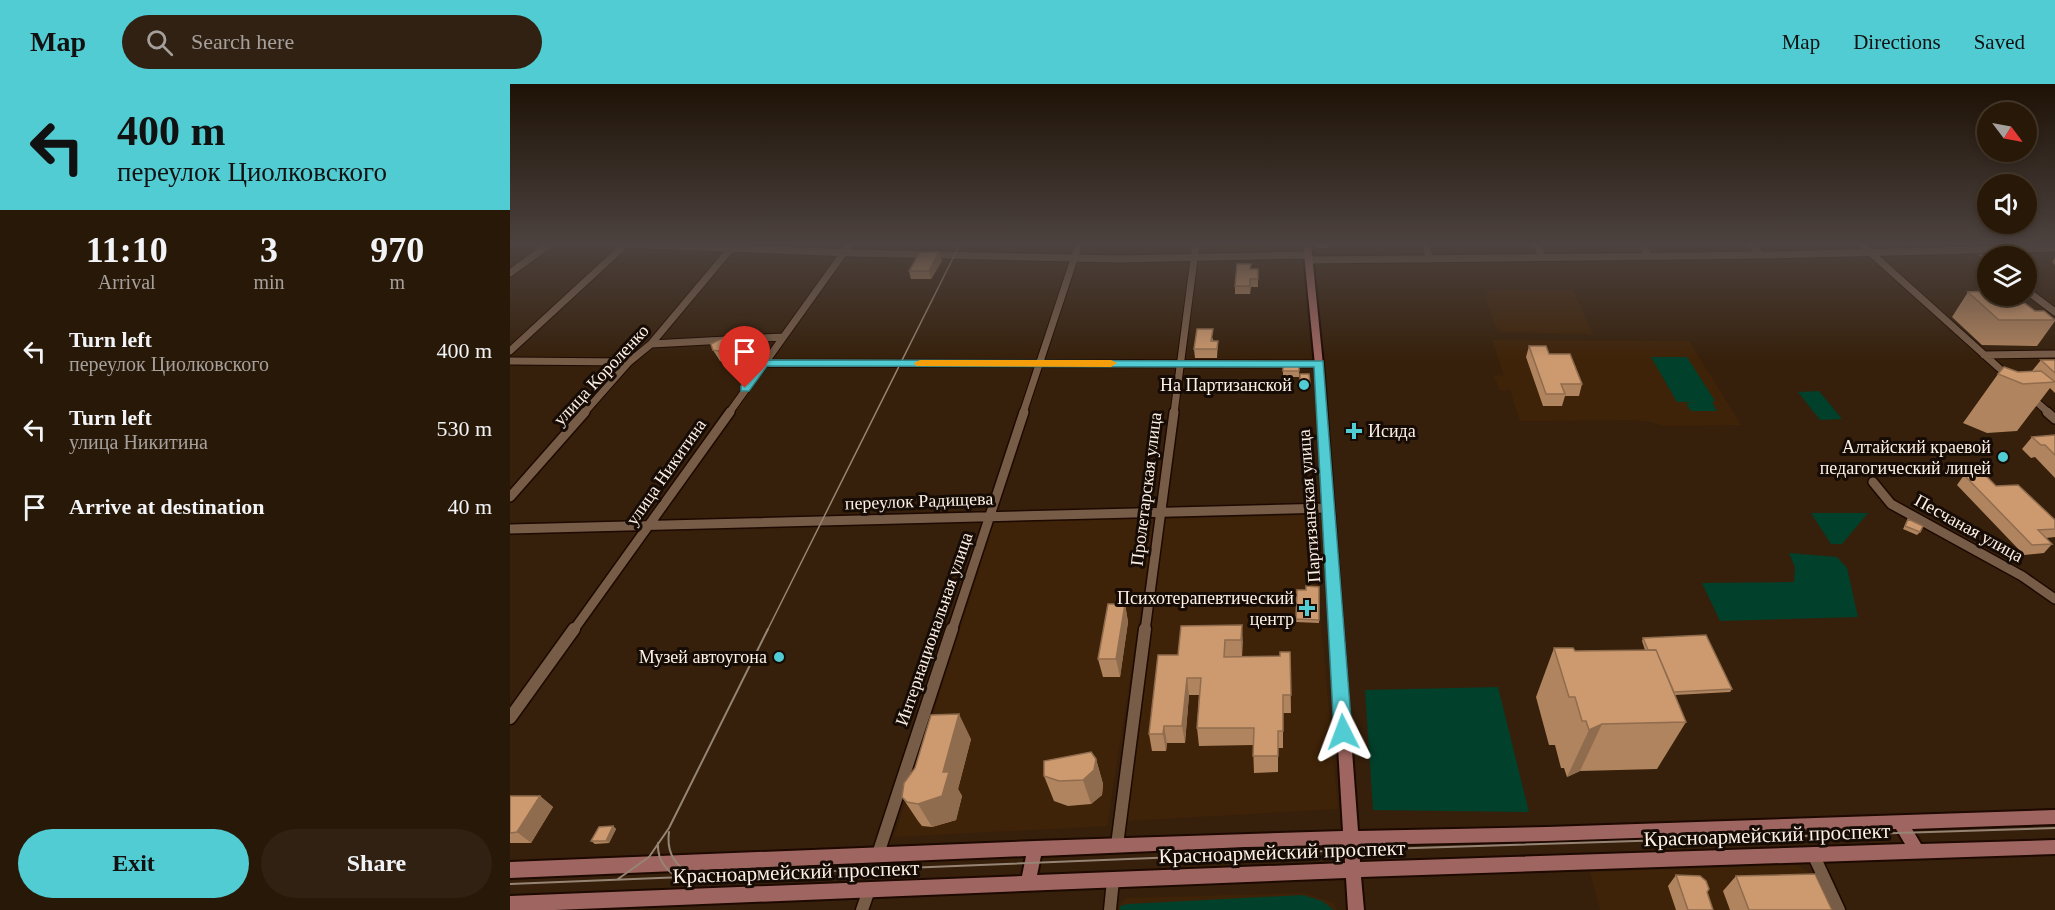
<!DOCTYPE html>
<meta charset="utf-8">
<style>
:root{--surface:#281808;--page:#302112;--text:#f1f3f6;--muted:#a5a09c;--line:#443729;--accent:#51ccd3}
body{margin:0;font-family:Georgia,serif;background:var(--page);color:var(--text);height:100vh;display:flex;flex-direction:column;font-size:22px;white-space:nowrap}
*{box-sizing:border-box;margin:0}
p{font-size:20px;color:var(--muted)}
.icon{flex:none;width:33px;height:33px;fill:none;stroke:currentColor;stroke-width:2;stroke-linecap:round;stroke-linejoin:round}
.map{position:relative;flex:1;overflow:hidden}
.side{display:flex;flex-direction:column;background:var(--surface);width:510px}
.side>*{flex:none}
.hud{background:#51ccd3;color:#111;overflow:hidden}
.needle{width:39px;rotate:122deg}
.buttons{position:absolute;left:1467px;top:18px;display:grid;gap:12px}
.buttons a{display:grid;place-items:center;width:60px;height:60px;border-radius:50%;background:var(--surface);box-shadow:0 3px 9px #0003,0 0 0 2px var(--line);font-size:30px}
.pin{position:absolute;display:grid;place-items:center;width:51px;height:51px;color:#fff;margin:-62px -26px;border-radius:50% 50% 50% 0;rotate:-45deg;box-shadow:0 0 6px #0007}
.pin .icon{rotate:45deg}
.me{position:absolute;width:66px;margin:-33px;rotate:357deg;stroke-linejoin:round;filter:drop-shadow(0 0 4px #0008)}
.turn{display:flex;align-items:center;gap:21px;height:126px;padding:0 18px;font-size:27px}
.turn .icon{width:78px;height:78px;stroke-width:2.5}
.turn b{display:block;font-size:42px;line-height:51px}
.eta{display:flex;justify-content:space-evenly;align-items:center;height:102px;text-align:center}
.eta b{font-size:36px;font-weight:800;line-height:42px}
.button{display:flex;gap:12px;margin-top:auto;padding:12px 18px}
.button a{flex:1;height:69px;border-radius:36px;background:var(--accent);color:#111;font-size:24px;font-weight:800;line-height:69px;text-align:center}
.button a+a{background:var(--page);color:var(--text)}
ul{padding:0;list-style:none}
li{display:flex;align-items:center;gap:18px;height:78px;padding:0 18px}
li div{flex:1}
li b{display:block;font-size:22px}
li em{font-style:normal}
header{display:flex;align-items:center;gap:36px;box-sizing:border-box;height:84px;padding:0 30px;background:var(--accent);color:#111}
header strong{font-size:28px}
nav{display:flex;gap:33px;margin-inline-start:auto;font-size:21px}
.search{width:420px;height:54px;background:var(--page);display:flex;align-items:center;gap:15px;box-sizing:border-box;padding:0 21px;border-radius:33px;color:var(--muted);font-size:22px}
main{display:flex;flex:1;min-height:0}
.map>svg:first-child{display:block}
.built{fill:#3f2308}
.green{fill:#01402b}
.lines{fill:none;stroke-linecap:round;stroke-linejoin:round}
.minor-far2-casing{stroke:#1d0900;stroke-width:9}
.minor-far1-casing{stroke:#1d0900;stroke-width:12}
.minor-casing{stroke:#1d0900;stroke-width:15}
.major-casing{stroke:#1d0900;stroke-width:4}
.minor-far2{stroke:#775c47;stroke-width:7}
.minor-far1{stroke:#775c47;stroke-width:9}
.minor{stroke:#775c47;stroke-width:12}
.major{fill:#9f6661;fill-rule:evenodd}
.tram-far1{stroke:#968474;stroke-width:1.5}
.tram{stroke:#968474;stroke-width:2}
.wall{fill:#b0845f}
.shaded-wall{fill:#906c4e}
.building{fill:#cd9a6f;stroke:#906c4e;stroke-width:1.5}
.route{fill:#51ccd3;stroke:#358589;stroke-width:1.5}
.slow{fill:#f59e0b}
.poi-dot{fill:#51ccd3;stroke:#160c05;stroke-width:2}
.labels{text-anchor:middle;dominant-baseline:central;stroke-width:6;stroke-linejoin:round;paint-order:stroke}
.street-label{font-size:18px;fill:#fdf0e6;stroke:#160c05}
.poi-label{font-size:18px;fill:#fdf0e6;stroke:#160c05;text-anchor:end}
.near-street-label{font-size:21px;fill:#fdf0e6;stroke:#160c05}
</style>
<header>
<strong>Map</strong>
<div class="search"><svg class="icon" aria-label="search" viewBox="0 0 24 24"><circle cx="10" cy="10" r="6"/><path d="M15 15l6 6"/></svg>Search here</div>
<nav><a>Map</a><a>Directions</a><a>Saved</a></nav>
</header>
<main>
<section class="side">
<div class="hud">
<div class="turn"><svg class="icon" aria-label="left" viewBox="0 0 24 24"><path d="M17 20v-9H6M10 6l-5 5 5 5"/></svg><div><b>400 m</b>переулок Циолковского</div></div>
</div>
<div class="eta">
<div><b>11:10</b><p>Arrival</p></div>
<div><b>3</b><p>min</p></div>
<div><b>970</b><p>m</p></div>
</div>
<ul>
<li><svg class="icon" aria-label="left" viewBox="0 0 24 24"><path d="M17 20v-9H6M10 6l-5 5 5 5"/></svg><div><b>Turn left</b><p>переулок Циолковского</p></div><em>400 m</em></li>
<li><svg class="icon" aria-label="left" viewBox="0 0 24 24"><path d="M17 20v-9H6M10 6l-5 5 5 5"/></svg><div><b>Turn left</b><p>улица Никитина</p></div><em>530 m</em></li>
<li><svg class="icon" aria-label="arrive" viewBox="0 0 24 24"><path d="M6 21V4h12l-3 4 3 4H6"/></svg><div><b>Arrive at destination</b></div><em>40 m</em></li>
</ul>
<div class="button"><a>Exit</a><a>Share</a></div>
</section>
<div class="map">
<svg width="1545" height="826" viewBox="0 0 1545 826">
<rect width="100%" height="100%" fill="#36200b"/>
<path class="built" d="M699,160H789L790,168L699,170Z
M986,206H1063L1083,250L993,248L986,243L976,215L977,208Z
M982,256L1179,257L1231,341L1153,342L1142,338L1124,336L1010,337L1000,306L990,307L984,292L994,291Z
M801,431L828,725L616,737L655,435Z
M645,433L597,742L384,753L484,439Z
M1287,781L1300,789L1317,826H1090L1080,788Z
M794,809L824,819L827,826H609L610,820L616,814Z"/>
<path class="green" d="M1141,273H1177L1205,317L1202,318L1207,327H1181L1176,319L1185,318H1167Z
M1309,307L1332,335L1310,336L1288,308Z
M1301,429H1358L1332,460H1321Z
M1279,469L1327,473L1337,484L1348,533L1210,537L1192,499L1284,498L1285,483Z
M988,603L1019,728L863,726L855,606Z
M793,811L812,817L824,826H610V822L618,820Z"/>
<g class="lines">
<g class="minor-far2-casing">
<path id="minor-far2" d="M109,160L343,169L610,175L799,171
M915,160L920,175
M1026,160L1032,172
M1132,160L1138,171
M1241,160L1251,171
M1351,160L1499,293
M1463,163L1478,175
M800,176L1257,171L1545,164
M0,189L40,160
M1516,206L1545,228
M141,260L273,253
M0,267L116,160
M1474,271L1545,270
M0,277L119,278
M253,279L809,280
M1520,312L1539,329
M74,329L119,278L141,260L223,162
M219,329L340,160
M513,329L569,160
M664,329L686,160"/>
</g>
<g class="minor-far1-casing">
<path id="minor-far1" d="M1537,328L1545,335
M1363,398L1381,420L1512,492L1545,515
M0,413L75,328
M0,445L819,424
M63,547L220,328
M442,547L514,328
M635,547L664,328"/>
</g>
<g class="minor-casing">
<path id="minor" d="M0,634L64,545
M607,761L635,545
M368,770L442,545
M1303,770L1329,826
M352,826L359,806
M600,826L603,796"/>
</g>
<g class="major-casing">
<path id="major" d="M793,160H801L814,291L848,747L1037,743L1545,726V740L1402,745L1411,760L1545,756V770L851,793L854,826H838L836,794L45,826H0V812L512,792L516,772L0,794V778L525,757L833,747L806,291ZM1386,745L1395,760L850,778L849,761L1037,757ZM834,761L835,779L527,791L531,772L735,763Z"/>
</g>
<use href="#minor-far2" class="minor-far2"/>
<use href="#minor-far1" class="minor-far1"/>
<use href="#minor" class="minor"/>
<use href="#major" class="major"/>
<path class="tram-far1" d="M257,547L450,160"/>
<path class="tram" d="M159,748C156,770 166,782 184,793
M148,759C147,776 156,786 169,795
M108,795L139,773L159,744L258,545
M0,800L841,766L1545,744"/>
</g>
<path class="wall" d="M808,160H819V163L809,164Z
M429,168L432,177L421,195H401L399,187Z
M1545,173V181L1542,178Z
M741,185H748V203H741L740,210H725V202Z
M1458,208L1525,227L1545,236V237L1527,262L1472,261L1442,233Z
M703,254V257H708L707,274H685L684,265Z
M1019,262L1039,270L1072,300L1069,312H1055L1052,322H1033L1016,273Z
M247,265L236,270L232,275L215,279L210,277L203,266Z
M1531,276H1545V309L1540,304L1507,347L1477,349L1453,339L1488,290L1522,287Z
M773,280H789V293H773Z
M790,290L800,299V305H790Z
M1545,351V394L1525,373L1521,374L1512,365L1522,353Z
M1454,391L1545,436V453L1536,454L1542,460L1534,469L1514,471L1447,401Z
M1398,435L1410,448L1407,451L1393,445Z
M809,503V539L786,538L787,506H796Z
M615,520L618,538L610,593H593L588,575Z
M732,541V572H770L780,568L781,629H773V664H768V688L744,689L743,661L689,662L687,644L689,611H679L675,659H657L656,667H642L639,650L668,571Z
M1133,554L1222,605L1220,608L1165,611L1176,638L1147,685L1070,687L1057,693L1054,684H1051L1045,661H1039L1026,613L1044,564L1065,567L1135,566L1132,557Z
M461,655L448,705L452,712L446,736L422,743L412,742L408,737L392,713Z
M586,675L593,700L592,711L581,720L558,722L544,717L534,692Z
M0,712H30L43,723L21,759H0Z
M103,742L106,745L99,759L85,760L81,757Z
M1166,791L1197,808L1203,826H1166L1158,802Z
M1226,792L1322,826H1220L1213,807Z"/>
<path class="shaded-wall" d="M429,168L432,177L421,195L419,187Z
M241,253L247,265L236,270L232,275L215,279L208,267Z
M615,520L618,538L610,593L606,575Z
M732,541L733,559L732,574L731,556Z
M677,594L679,611L675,659L672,642Z
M449,630L461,655L448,705L452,712L446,736L422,743L408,720Z
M1092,640L1070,687L1057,693L1079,646Z
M654,642L657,659L656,667L653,650Z
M586,675L593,700L592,711L581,720L573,696Z
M30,712L43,723L21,759L7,748Z
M103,742L106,745L99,759L96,757Z"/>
<path class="building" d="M410,168H429L419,187H399Z
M727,180H741L740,185H748V195H740V202H725Z
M1478,207V212H1505L1525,227H1534L1545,236H1489L1458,208Z
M687,245H703L701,257H708L707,265H684Z
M235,249L241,253L230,259L226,263L208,267L203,266L201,260L216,252L222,254Z
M1019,262H1036L1039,270H1060L1072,300H1051L1055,310H1036Z
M1531,276H1545V289Z
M773,280H789V287H773Z
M1494,283L1508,288L1531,287L1545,298L1513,300L1488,290Z
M790,290H799L800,299H790Z
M1545,351V371L1535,361H1531L1522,353Z
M1474,390L1486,402L1508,401L1545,436V445L1528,446L1542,460L1522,461L1454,391Z
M1398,435L1413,442L1410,448L1395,442Z
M796,502L809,503V536L786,535L787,506H796Z
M598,520H615L606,575H588Z
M732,541L731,556H715L714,573L770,572V568H780L781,611H773V647H768V672H743L744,644H687L691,594H677L672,642H654L653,650H639L648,571H668L671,542Z
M1196,551L1222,605L1164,608L1146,566H1138L1133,554Z
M1044,564H1063L1065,567L1146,566L1176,638L1092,640L1079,646L1076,637H1072L1065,613H1059Z
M449,630L433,688H439L432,712L408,720L397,718L392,713L394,699L405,684L421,631Z
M581,668L586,675L584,686L573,696L549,697L534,692V677Z
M0,712H30L7,748L0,749Z
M103,742L96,757H81L89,743Z
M1305,790L1322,826H1239L1226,792Z
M1166,791L1190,792L1196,797L1199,805L1197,808L1203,826H1178Z"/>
<linearGradient id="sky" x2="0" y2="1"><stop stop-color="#1e1206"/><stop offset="0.58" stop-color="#4c423f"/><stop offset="1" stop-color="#4c423f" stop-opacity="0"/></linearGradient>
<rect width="1545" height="276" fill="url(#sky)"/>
<path class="route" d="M253,276L813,277L842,648L839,654L833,656L827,654L824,648L804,283L257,282L239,307H231V302L249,277Z"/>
<path class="slow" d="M410,276H601L607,279L601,283L406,282L404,279Z"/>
<g class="poi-dot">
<circle cx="794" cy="301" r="6"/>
<path d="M841 338h6v6h6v6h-6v6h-6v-6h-6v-6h6z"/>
<circle cx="1493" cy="373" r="6"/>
<path d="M794 515h6v6h6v6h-6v6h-6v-6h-6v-6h6z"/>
<circle cx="269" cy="573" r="6"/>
</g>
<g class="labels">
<g class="street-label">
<text transform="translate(91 291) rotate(-47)">улица Короленко</text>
<text transform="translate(156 388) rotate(-55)">улица Никитина</text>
<text transform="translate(636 405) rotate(-83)">Пролетарская улица</text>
<text transform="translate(409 417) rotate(-2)">переулок Радищева</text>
<text transform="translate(799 422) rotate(-94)">Партизанская улица</text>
<text transform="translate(1459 444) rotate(29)">Песчаная улица</text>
<text transform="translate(424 545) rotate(-71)">Интернациональная улица</text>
</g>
<g class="poi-label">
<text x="782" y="301">На Партизанской</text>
<text x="858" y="347" text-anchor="start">Исида</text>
<text x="1481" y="363">Алтайский краевой<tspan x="1481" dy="21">педагогический лицей</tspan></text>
<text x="784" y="514">Психотерапевтический<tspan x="784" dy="21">центр</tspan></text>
<text x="257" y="573">Музей автоугона</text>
</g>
<g class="near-street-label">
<text transform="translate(1257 751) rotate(-2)">Красноармейский проспект</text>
<text transform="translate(772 768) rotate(-2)">Красноармейский проспект</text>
<text transform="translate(286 788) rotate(-2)">Красноармейский проспект</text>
</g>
</g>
</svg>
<div class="buttons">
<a><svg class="needle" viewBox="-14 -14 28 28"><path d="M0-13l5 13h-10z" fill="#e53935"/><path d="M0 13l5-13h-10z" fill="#a5a09c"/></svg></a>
<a><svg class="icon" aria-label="sound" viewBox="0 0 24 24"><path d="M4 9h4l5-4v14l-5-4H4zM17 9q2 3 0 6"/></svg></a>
<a><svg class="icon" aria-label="layers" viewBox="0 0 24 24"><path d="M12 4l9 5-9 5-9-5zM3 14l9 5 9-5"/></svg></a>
</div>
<div class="pin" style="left:235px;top:304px;background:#d93025"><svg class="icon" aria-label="arrive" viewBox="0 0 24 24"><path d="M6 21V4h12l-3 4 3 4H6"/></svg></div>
<svg class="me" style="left:833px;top:648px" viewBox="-20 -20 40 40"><path d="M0-17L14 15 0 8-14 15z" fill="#51ccd3" stroke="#fff" stroke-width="4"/></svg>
</div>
</main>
